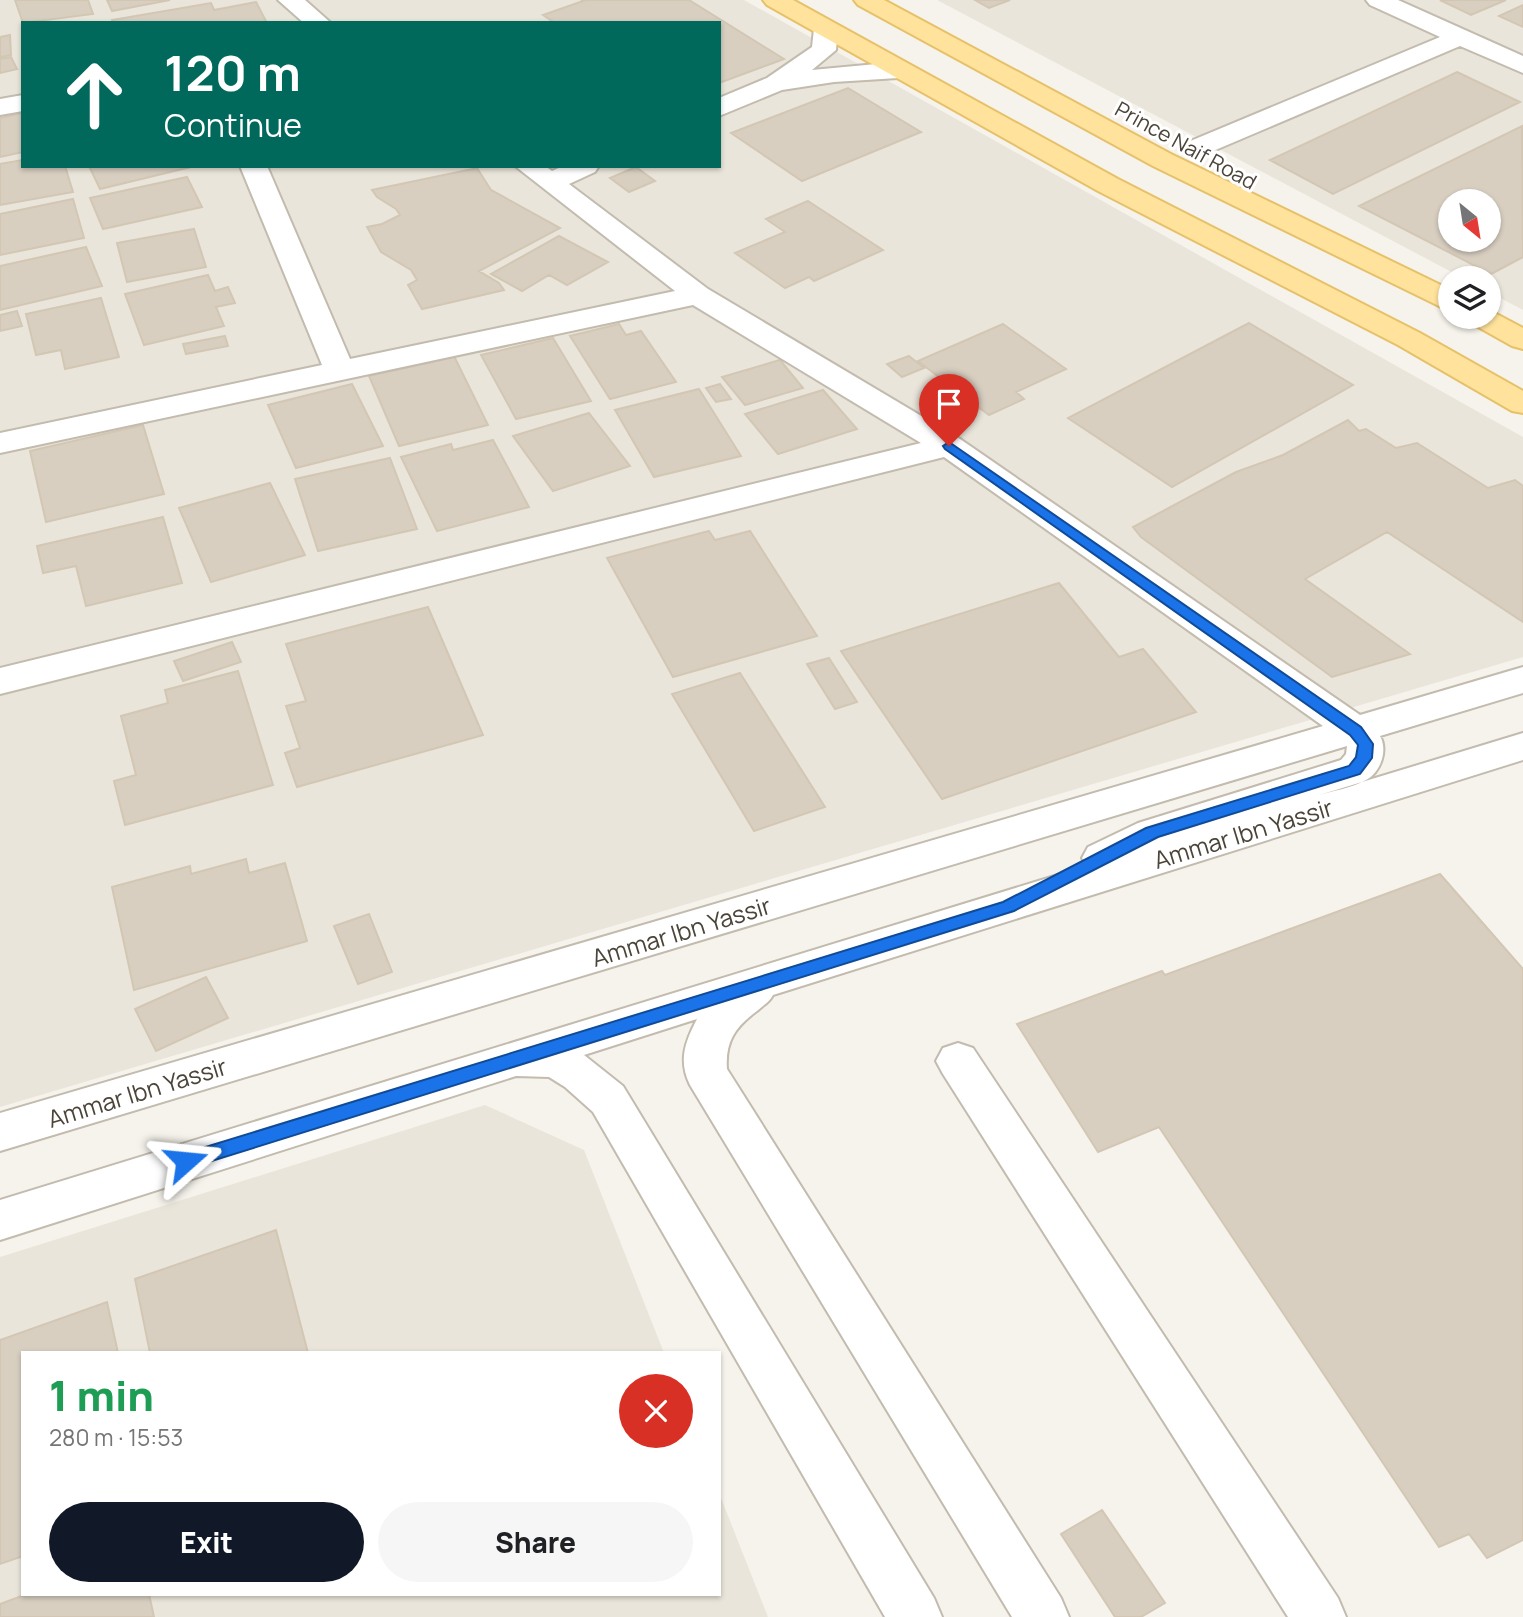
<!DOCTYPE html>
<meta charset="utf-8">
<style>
:root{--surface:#fff;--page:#f6f6f6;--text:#202124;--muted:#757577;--accent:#111827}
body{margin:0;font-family:Manrope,sans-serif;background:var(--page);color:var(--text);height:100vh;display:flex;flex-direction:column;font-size:26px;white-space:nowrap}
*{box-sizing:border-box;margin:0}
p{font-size:23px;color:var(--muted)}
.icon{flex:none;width:38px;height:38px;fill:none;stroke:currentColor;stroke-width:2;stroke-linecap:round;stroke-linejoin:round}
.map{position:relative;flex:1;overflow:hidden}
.panel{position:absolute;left:21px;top:1351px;width:700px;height:245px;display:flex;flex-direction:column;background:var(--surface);border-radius:0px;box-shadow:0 2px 5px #0004}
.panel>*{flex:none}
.banner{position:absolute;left:21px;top:21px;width:700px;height:147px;border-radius:0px;box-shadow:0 2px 5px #0004;background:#00695c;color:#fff;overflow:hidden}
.needle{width:46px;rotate:150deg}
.fabs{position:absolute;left:1438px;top:189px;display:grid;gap:14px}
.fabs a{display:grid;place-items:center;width:63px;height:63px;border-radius:50%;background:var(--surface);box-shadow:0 2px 5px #0004;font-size:35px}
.pin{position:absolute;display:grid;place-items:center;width:60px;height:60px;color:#fff;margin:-72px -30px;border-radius:50% 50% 50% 0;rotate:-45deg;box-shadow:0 0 7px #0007}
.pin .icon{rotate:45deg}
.me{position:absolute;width:77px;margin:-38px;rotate:72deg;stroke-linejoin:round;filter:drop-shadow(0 0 5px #0008)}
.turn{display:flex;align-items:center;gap:24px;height:147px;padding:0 28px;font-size:32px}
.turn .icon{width:91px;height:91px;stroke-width:2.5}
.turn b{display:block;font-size:49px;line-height:60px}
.round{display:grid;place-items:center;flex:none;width:74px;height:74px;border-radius:37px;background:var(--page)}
.summary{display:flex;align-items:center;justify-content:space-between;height:119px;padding:0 28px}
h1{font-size:42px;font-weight:800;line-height:52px;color:#1e9e55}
.primary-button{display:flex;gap:14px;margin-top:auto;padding:14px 28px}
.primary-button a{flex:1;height:80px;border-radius:42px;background:var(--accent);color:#fff;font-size:28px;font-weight:800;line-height:80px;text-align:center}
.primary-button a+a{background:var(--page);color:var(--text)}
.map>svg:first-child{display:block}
.residential{fill:#eae5da;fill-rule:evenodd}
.building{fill:#d8cfc1;stroke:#d3c7b4;stroke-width:2;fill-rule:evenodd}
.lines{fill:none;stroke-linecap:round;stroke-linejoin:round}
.minor-casing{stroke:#c2bbae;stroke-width:4}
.major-casing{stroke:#e6c16a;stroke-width:4}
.minor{fill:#fff;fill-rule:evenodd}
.major{fill:#ffe39c;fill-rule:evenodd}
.route{fill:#1a73e8;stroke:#114b97;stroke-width:2}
.labels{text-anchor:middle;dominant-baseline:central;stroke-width:6;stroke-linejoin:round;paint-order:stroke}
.far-street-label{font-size:21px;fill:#4b4439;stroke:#fff}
.street-label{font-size:24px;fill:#4b4439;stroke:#fff}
</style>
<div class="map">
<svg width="1523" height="1617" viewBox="0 0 1523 1617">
<rect width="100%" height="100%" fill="#f6f3ec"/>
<path class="residential" d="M0,0H744L1523,437V657L0,1107ZM23,23H719V166H23Z
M937,0H1523V310L1489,292V278H1463ZM1451,201H1489V240H1451Z
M485,1105L584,1150L664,1353H23V1594H719V1493L768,1617H0V1257Z"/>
<path class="building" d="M15,0H88L93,14L23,23Z
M107,0H170L112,11Z
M581,0H689L784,59L719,83V23H555L543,15L583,1Z
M975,0H1010L989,8Z
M1440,0H1506L1471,15Z
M256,2L267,23H113L112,20L211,3L214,10Z
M1523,5V27L1499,16Z
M10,35L11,55L0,57V37Z
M11,57L17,69L0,73V59Z
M1457,72L1520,102L1333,194L1270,160Z
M848,88L921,132L802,181L731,133Z
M23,113V152L0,157V118Z
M1522,126L1523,257L1491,274L1359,206ZM1451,201H1489V240H1451Z
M23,160V166H65L73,192L0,205V164Z
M89,166H195L100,189Z
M636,167L655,181L629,192L610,178Z
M477,168L491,190L560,228L479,271L499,283L504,290L422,309L408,285L417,280L411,270L381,252L367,227L382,224L400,215L396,209L377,197L372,190Z
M187,177L202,207L103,229L90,198Z
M73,199L84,238L0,255V214Z
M808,201L883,250L814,281L809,277L785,288L735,253L785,232L766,219Z
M194,229L206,267L127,282L117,243Z
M559,236L608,262L567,285L549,275L522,291L491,274Z
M86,247L102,286L0,310V266Z
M208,275L215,291L228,287L235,303L216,307L224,326L144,345L125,294Z
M101,298L119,357L65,369L61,350L36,355L26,314Z
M17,311L22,326L0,331V315Z
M1249,323L1353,385L1172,487L1068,418Z
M619,324L626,335L641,331L676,382L610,399L570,336Z
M1003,324L1066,369L1016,392L1024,399L989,415L918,361Z
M225,336L228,346L186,354L183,344Z
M553,338L591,401L516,419L481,355Z
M452,352L488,425L399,446L369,376L432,362L429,357Z
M909,356L924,368L902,377L887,364Z
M780,360L803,388L745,405L722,377Z
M352,384L383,446L296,468L268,405Z
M720,384L731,399L716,402L706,388Z
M699,389L741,456L654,477L615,410Z
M823,390L857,429L778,454L745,414Z
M589,413L630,466L553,491L513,436Z
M1348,420L1359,431L1366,429L1396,448L1417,443L1488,488L1515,480L1523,486V622L1387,532L1305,579L1410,654L1332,677L1141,537L1133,527L1236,472L1283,455Z
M143,425L164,494L46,522L30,451Z
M493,440L529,507L437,531L401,457L451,444L453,450Z
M390,458L417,529L318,551L295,479Z
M270,483L305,555L211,582L179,508Z
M163,517L182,583L86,606L76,566L43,573L37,546Z
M709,531L715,540L750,531L817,636L673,677L607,558Z
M1059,583L1119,657L1143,649L1196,712L942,799L841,651Z
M428,607L483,735L297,787L285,753L300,748L286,706L306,701L286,644Z
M232,642L241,662L183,681L174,661Z
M829,658L857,702L835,709L807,664Z
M238,671L273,785L125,825L114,781L136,775L121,716L168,703L165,690Z
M740,673L825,807L754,831L672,694Z
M246,859L249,873L285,863L307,941L134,990L112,887L190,866L191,874Z
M1440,874L1523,969V1540L1487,1558L1469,1534L1439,1547L1159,1127L1098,1152L1017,1024L1162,971L1165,975Z
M369,914L392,972L358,984L334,926Z
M206,977L228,1018L156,1051L135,1009Z
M276,1230L308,1353H150L135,1279Z
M107,1302L118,1353H23V1556L0,1564V1340Z
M1102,1510L1165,1603L1141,1617H1115L1061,1534Z
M27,1594H149L154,1617H0V1604Z"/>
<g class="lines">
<g class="minor-casing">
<path id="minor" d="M278,0H305L331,23H304Z
M1366,0H1398L1523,56V73L1460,46L1206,154L1197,156L1188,154L1184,148L1188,142L1440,37L1370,5Z
M826,22L835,24L838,29L836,50L812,70L898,62L907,65L911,70L907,75L898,78L834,82L782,90L719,116V98L767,78L812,47L814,29L817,24Z
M23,95V111L0,115V99Z
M240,166H267L350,359L675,291L515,166H545L552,171L563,166H599L595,172L569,184L708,289L960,439L1360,715L1523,667V693L1380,736C1388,750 1381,772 1366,780C1352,788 1332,791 1316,796L1523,733V760L773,995C769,1003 763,1005 757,1011C735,1027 725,1042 727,1069L1061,1598L1069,1617H1012L690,1085C678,1061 685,1042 697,1019L584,1055L623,1086L934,1598L942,1617H885L593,1112L565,1087L549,1077L516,1076L0,1240V1200L1087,866L1082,858L1088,847L1138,823L1341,760L1346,754L1347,746L0,1151V1113L1323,726L944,457L0,694V668L921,443L693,305L0,453V433L322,365Z
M958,1043L973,1048L1338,1598L1346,1617H1288L943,1074L936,1061L943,1048Z"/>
</g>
<g class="major-casing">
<path id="major" d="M763,0H793L1118,179L1420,333L1523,391V413L1512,411L1398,345L1098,191L767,5Z
M854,0H884L1171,154L1451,290V310L1441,307L1153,166L858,5Z
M1489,310L1523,328V349L1512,346L1471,323L1466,317H1489Z"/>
</g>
<use href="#minor" class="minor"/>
<use href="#major" class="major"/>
</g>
<path class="route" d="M949,442L1361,727L1373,744L1372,758L1360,774L1158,837L1014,911L186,1169L179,1167L176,1161L179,1156L186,1153L1003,902L1146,828L1349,766L1356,757L1358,745L1350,735L945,449L943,446Z"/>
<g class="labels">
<g class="far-street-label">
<text transform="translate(1186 145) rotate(29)">Prince Naif Road</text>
</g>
<g class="street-label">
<text transform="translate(1243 833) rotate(-17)">Ammar Ibn Yassir</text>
<text transform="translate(681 931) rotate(-17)">Ammar Ibn Yassir</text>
<text transform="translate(137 1092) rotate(-17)">Ammar Ibn Yassir</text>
</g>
</g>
</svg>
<div class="fabs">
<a><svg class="needle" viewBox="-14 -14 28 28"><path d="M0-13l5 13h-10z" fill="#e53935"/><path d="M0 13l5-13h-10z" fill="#757577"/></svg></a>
<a><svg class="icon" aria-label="layers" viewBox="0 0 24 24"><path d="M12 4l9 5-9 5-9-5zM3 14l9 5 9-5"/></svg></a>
</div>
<div class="pin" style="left:949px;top:446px;background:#d93025"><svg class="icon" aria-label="arrive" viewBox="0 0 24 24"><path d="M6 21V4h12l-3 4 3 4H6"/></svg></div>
<svg class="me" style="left:186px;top:1161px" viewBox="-20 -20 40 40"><path d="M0-17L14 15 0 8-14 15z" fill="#1a73e8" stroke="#fff" stroke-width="4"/></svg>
<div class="banner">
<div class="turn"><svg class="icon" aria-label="ahead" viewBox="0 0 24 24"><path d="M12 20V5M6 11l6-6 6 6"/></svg><div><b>120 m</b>Continue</div></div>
</div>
<section class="panel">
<div class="summary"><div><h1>1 min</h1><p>280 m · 15:53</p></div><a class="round" style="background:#d93025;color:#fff"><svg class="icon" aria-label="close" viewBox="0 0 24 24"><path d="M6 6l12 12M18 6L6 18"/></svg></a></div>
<div class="primary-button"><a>Exit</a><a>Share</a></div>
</section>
</div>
